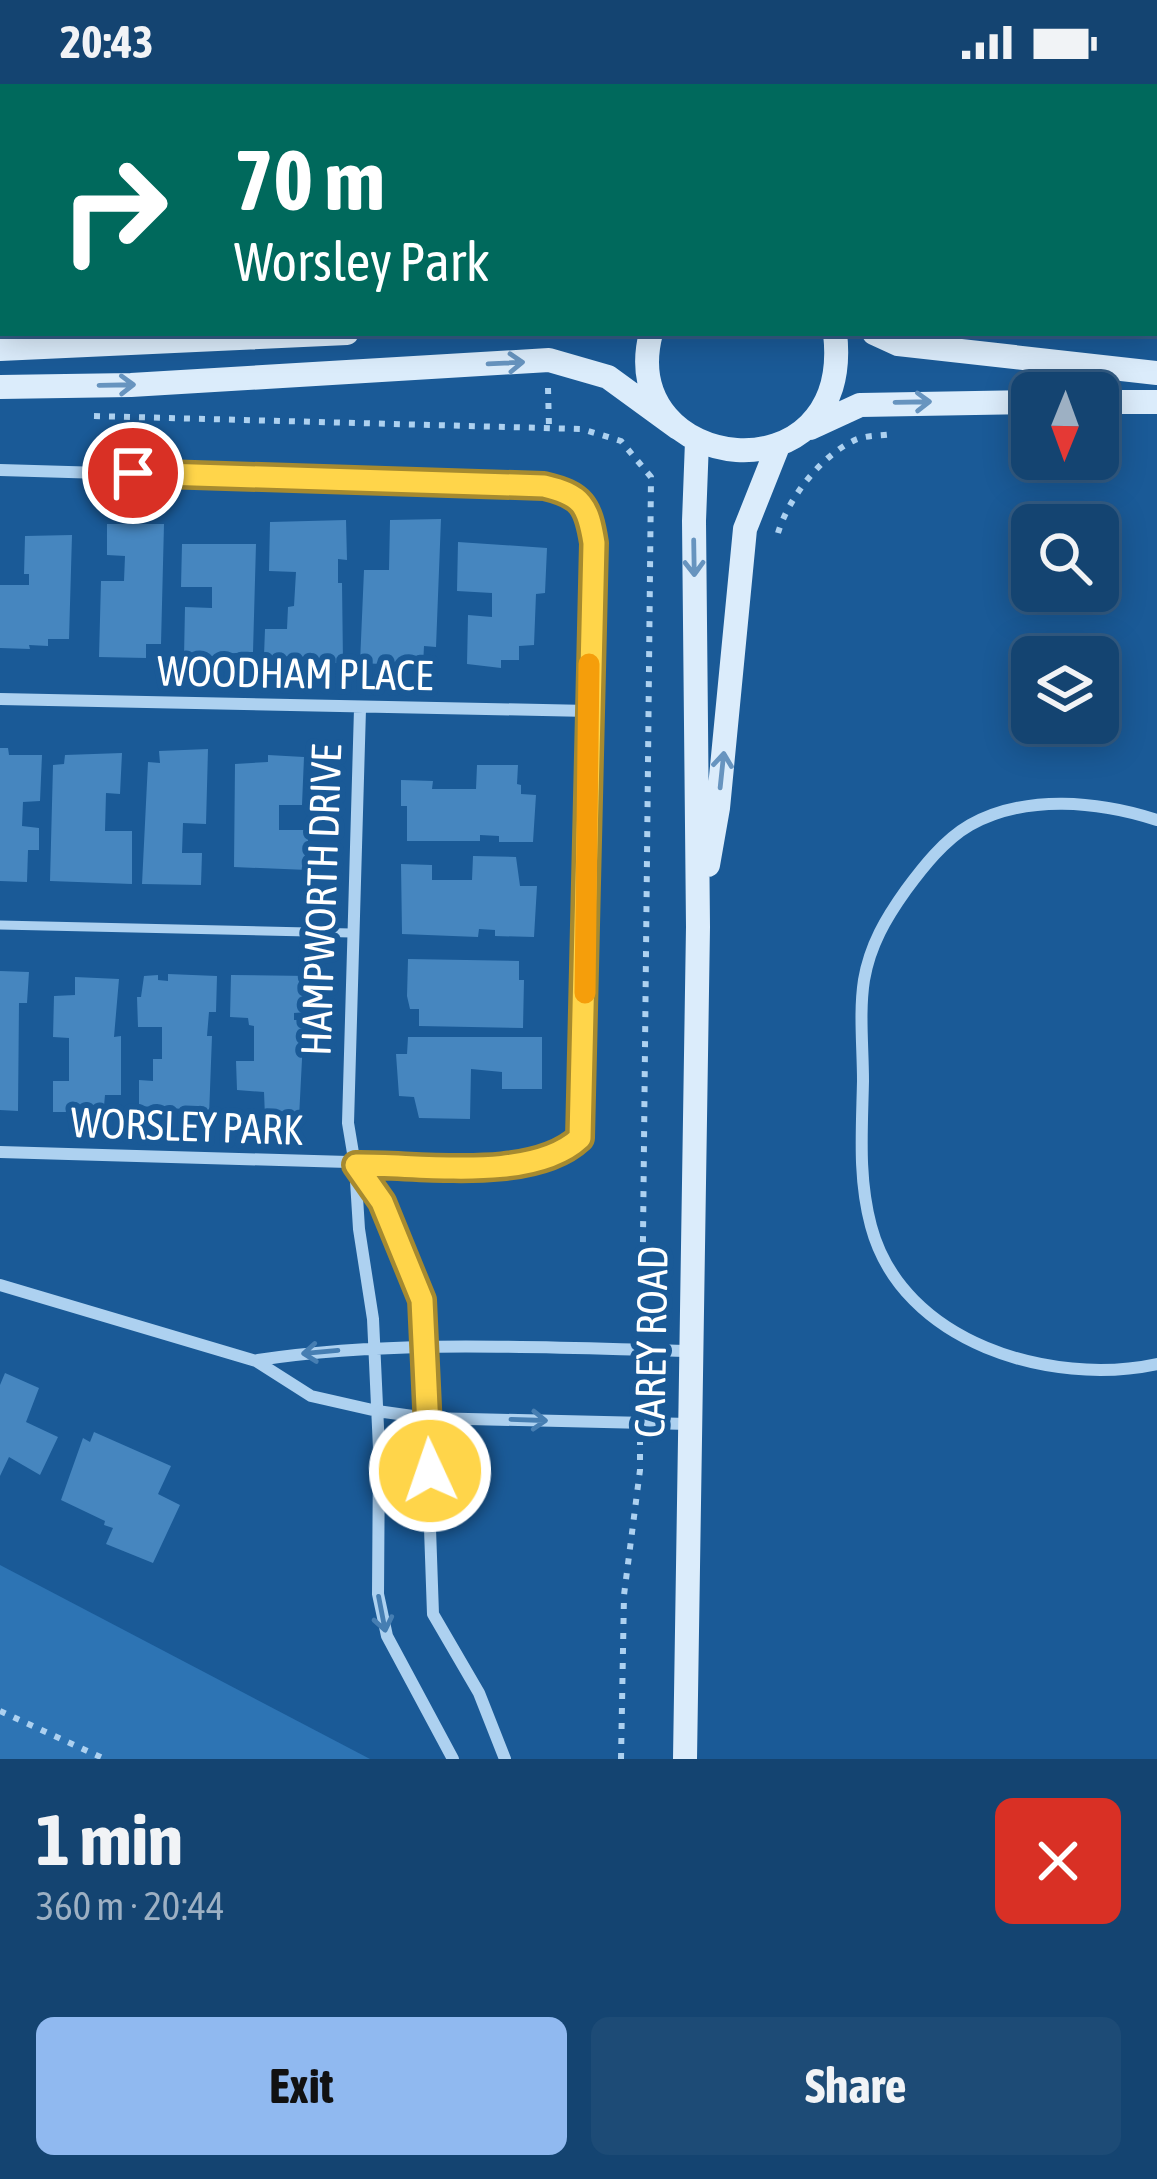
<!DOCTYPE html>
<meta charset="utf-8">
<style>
:root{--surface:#144471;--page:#1d4b76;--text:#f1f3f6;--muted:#9db0c3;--line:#335c84;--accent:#90b9f0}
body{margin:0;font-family:"Asap Condensed",sans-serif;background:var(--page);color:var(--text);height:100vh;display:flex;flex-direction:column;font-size:45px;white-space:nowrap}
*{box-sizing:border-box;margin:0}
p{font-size:39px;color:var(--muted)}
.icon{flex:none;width:66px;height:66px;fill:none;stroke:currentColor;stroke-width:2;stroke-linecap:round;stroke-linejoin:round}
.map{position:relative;height:1675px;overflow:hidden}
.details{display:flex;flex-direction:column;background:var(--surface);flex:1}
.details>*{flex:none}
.top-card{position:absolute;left:0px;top:0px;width:1158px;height:252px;box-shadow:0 6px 30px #0003,0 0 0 3px var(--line);background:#00695c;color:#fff;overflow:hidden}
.needle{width:78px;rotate:181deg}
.tools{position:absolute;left:1011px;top:288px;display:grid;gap:24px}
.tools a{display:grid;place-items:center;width:108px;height:108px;border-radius:18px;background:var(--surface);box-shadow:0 6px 30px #0003,0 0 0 3px var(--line);font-size:60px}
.pin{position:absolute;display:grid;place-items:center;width:102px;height:102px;color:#fff;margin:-51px;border:6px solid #fff;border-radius:50%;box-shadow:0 3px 12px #0007}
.me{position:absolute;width:132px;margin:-66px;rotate:357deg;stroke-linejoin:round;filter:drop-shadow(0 0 9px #0008)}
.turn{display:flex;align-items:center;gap:42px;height:252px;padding:0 36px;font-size:54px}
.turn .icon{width:156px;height:156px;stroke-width:2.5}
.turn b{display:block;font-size:84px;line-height:102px}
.round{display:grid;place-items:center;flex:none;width:126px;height:126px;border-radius:18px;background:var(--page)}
.head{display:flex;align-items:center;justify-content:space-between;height:204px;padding:0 36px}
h1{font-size:72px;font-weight:700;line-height:90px}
.action{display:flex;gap:24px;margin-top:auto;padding:24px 36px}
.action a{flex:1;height:138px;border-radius:18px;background:var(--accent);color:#111;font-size:48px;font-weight:700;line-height:138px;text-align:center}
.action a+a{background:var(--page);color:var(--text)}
.status{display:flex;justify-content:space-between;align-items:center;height:84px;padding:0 60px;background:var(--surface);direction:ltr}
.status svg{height:33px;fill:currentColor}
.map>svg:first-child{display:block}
.green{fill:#2d74b4}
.building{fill:#4686bf}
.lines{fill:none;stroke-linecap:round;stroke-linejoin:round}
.path{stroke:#add1f0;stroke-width:6;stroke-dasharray:6 9;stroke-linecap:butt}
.lane{stroke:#add1f0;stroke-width:9}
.street{stroke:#add1f0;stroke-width:12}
.secondary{stroke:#dbecfb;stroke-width:24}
.oneway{stroke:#6794bf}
.oneway2{stroke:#467eb2}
.route-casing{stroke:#a68a30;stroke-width:30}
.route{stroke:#ffd54a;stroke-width:21}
.slow{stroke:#f59e0b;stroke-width:21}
.labels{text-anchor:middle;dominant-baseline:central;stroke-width:12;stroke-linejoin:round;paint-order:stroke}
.street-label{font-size:42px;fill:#fff;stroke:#1a5a97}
</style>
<div class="status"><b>20:43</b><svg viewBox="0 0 49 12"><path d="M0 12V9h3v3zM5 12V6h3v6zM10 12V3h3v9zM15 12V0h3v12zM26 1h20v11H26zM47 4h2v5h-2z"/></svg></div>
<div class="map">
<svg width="1157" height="1675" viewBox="0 0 1157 1675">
<rect width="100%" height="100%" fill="#1a5a97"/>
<path class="green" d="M0,1481L370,1675H0Z"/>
<path class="building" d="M441,435L436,563L424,562L423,582L360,579L364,486H389L390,436Z
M346,436L347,476L338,475V499H342L343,579H318V573L264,572L265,545H287L288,523L294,522L296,488L269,487L270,438Z
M107,440H164L161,560H146V574L99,573L101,497H124L125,472L107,471Z
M72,451L69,555H48V562L29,561L30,565L0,564V501H29V490H24L25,452Z
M458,458L547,464L545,509L536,510L534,561L519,562V576H501V584L467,580L468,531L492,533V509L457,507Z
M182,460H256L253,568L219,570V578L184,573L185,523L212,524V503H181Z
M0,664H8L9,671H42L40,717L23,718L22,742L39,744V766H28L27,798L0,797Z
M208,665L206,740L183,739L182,769H202L201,801L142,800L148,678L160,679L159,667Z
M122,669L120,710L106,709L105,747H132V800L50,797L53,681L64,680L65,671Z
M268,671L304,673L302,721H279V746H308V786L234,783L235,680L268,678Z
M477,681H518L517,700L521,701V710L536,711L533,758H499V752L480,751V757H407V722H401V696L433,697L432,705H476Z
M473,772L516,773L520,802H537L534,853L495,852V846L479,845L478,853L402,850L401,780L432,781V796H472Z
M408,875L519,877V896H524L523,944L419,942V925H410L407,912Z
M0,887L29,888L27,919H19L18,1027L0,1026Z
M168,890L217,892L216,928H209L207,952H212L209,1032H183L184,1025L139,1022V996L153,997V975H162V943H138L137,913H141L144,892L158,891V896L168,897Z
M231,891L308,892L307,928L294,929V936H304L299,1034L265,1033L264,1008L237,1006L236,977H254V942L249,941L248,934L230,933Z
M75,893L119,895L114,953L121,952V1011H105L104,1022L85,1021V1028H53V997H69V954L53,953L54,912L75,911Z
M408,953H542V1005H502V988L471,985L470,1035L419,1034L414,1013L399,1012L396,970H407Z
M5,1289L39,1304L26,1338L58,1353L40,1391L9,1373L0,1392V1301Z
M94,1348L171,1382L158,1410L180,1421L153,1479L106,1460L113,1444L104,1441L105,1437L61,1416L83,1354L90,1358Z"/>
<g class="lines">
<path class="path" d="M646,0V3
M598,3L603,0
M548,304L549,343
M94,332L582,345L621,357L651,393L642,1249
M778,449C788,415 820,373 853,357C864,351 880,352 892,350
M640,1321L641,1286
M0,1627L105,1675
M621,1675L624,1511L640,1386V1358"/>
<path class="lane" d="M266,3V0
M0,841L351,849"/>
<path class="street" d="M546,3V0
M0,115L1,0
M0,386L545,402C583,411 587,421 594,459L580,1054L549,1075L520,1083L0,1068
M0,615L589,627
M360,625L348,1039L355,1081L359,1145L373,1235L379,1365L378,1510L387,1552L453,1675
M1157,736C1098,717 1026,710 970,741C944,756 923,783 906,806C886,834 870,861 864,896C859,928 863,964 863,997C862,1046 858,1094 871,1142C902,1259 1051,1303 1157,1280
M356,1082L382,1118L422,1216L433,1530L479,1609L505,1675
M0,1201L256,1277L311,1312L377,1327L427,1334L689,1340
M258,1276C395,1255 549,1264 689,1267"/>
<path class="secondary" d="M708,0V3
M750,0V3
M651,249C614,391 855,419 835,249
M874,249L898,260L1157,289
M0,265L347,249
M0,303L131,301L549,276L608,293L678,344
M1098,318H1157
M810,344L860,321L1032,318
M708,781L718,724L745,445L778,362
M685,1675L698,843L694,437L697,357"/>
</g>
<defs><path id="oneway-shaft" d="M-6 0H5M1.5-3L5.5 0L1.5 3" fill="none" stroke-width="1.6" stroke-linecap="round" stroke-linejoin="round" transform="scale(3)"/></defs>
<g class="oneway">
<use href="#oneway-shaft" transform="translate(506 279) rotate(-3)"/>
<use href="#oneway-shaft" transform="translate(117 301) rotate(-1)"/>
<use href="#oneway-shaft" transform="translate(913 318) rotate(-1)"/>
<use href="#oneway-shaft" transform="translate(694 474) rotate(89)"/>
<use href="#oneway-shaft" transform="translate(722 686) rotate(-84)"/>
</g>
<g class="oneway2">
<use href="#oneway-shaft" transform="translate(320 1268) rotate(175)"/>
<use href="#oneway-shaft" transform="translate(529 1336) rotate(2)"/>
<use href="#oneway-shaft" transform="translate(382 1530) rotate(79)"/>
</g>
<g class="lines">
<g class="route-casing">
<path id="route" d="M133,389L544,402C582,411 588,421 594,459L580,1054C532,1099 420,1080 356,1081L382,1118L422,1216L430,1387"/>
</g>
<use href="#route" class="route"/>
<path class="slow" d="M585,909L589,580"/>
</g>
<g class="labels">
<g class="street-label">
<text transform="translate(295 589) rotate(1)">WOODHAM PLACE</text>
<text transform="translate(321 816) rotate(-88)">HAMPWORTH DRIVE</text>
<text transform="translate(187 1042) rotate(2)">WORSLEY PARK</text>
<text transform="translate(651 1258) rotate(-89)">CAREY ROAD</text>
</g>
</g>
</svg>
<div class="tools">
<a><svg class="needle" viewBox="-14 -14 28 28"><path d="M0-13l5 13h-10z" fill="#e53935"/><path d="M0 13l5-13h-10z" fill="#9db0c3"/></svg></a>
<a><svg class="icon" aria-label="search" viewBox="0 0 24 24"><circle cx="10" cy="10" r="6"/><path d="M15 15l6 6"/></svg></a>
<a><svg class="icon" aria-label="layers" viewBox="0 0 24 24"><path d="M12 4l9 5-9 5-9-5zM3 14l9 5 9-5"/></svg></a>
</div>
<div class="pin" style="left:133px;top:389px;background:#d93025"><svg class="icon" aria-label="arrive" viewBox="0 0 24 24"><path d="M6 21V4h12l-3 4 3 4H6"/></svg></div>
<svg class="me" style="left:430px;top:1387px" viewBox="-20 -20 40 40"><circle r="17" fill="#ffd54a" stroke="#fff" stroke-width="3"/><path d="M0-11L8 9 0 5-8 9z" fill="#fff"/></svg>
<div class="top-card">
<div class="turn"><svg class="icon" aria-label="right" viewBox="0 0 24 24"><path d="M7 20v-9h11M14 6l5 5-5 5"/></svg><div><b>70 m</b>Worsley Park</div></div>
</div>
</div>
<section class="details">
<div class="head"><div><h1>1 min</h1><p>360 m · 20:44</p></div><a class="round" style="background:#d93025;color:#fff"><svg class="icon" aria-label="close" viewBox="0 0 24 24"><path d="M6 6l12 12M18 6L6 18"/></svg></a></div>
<div class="action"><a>Exit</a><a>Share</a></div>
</section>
